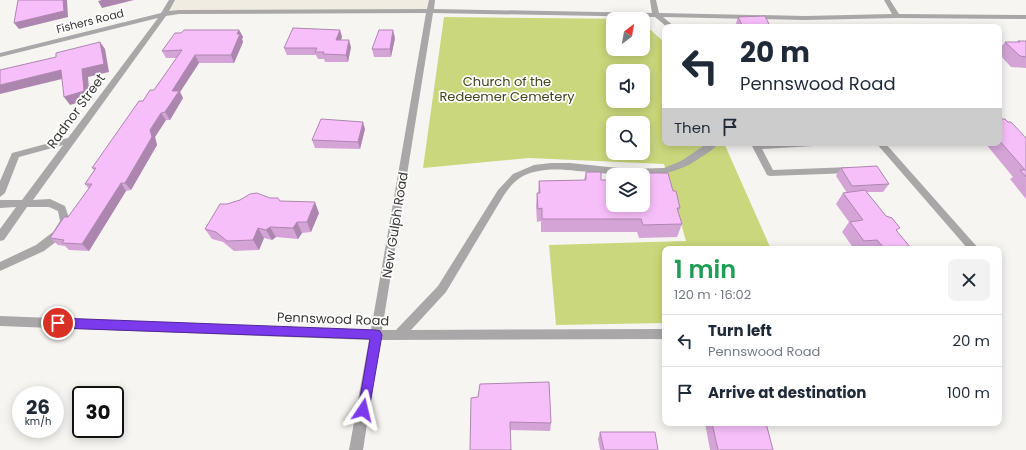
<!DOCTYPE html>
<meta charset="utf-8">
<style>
:root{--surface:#fff;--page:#f2f2f3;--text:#1f2937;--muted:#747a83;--line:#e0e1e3}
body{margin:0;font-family:Poppins,sans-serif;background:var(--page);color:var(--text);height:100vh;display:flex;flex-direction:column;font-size:15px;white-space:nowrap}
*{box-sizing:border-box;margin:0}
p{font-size:13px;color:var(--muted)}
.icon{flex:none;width:22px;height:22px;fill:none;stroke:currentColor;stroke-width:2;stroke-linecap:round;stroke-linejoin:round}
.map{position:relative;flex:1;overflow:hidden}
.sheet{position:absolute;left:662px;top:246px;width:340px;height:180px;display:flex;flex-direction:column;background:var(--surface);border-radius:8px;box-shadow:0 2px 10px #0003}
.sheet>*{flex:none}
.guide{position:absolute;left:662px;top:24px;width:340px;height:122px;border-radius:8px;box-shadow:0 2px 10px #0003;background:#fff;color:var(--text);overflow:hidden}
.needle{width:26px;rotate:31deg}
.fabs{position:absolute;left:606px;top:12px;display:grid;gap:8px}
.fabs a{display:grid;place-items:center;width:44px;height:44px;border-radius:8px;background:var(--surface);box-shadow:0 2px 10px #0003;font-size:20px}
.speed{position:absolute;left:12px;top:386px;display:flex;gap:8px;font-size:20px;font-weight:700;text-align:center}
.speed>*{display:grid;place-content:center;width:52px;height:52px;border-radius:50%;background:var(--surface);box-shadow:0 2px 10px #0003;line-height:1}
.speed small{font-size:10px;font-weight:400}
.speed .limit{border:2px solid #111;border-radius:6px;background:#fff;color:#111}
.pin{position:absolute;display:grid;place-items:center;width:34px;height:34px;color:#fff;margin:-17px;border:2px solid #fff;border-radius:50%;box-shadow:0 1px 4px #0007}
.me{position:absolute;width:44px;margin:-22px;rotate:10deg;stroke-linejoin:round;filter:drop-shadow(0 0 3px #0008)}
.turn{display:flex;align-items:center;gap:14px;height:84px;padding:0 12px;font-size:18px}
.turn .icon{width:52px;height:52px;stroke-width:2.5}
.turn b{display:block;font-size:28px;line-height:34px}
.then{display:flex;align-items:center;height:38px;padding:0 12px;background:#0003;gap:8px;font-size:15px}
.round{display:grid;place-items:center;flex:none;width:42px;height:42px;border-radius:8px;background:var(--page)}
.summary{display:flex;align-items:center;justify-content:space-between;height:68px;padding:0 12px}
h1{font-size:24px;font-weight:600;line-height:30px;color:#1e9e55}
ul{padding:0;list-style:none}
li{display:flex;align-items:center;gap:12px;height:52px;padding:0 12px;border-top:1px solid var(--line)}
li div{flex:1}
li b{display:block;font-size:15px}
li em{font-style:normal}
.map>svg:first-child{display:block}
.built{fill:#f0ece1}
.green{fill:#cbd77c;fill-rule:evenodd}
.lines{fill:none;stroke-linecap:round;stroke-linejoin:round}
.minor{fill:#a9a7a7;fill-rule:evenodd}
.wall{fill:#d4a4d7}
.shaded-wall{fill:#ad86af}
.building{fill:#f7bffa;stroke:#ad86af}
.route{fill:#7c3aed;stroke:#51269a}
.labels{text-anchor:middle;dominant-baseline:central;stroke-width:3.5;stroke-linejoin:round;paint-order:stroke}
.far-street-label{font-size:11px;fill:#383836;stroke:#fff}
.park-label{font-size:13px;fill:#42461d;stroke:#fff}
.street-label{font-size:13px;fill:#383836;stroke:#fff}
</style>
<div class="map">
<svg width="1026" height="450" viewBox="0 0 1026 450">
<rect width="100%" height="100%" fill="#f7f5f2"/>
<path class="built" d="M172,0H432L430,11L164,14Z"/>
<path class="green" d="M444,17L639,19H613V49H643V23L665,43V143H724L771,249H665V323L556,325L549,245L686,241L664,164L529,158L423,168ZM613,71H643V101H613ZM613,123H643V153H613Z"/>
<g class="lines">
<path class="minor" d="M169,0H175L169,11L179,10L427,9L429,0H435L434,9L652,13L650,0H656L659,13L805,16L892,14L884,0H890L899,14L1026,15V19L897,18L805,20L663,17L675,27H667L655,17L433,13L382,330H396L438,286L498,190L513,174L534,165L551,163H570L628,169L664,168L681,161L708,143H718C714,150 704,155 697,160C661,184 618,174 577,171C559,169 540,168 523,176C515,180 509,188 504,195L446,292L411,330L665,329V339L380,340L363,450H349L369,340L0,326V316L371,330L426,13L179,14L166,16L33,200L50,199L65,206L70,221L61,238L44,251L0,271V262L36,245L53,232L60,221L58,211L49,207H27L4,240L0,241V229L16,207L0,208V200H22L63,145L19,157L5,193L0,197V181L12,153L68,138L158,18L0,57V53L161,13Z
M756,143H818L814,146L762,149L773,170L851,167L856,170L851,173L770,176L767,175L752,146Z
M876,143H885L979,249H968Z"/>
</g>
<path class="wall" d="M738,17L770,26L786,27H735Z
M239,30L243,37L242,39L243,42L234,63H199L180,92L183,98L170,120H166L155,137L157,145L131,190L126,191L89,251L69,250L65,246L58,245L50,238L68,217L89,189L85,184L94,170L92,168L143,101L154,90L177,58H166L162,51Z
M340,30L342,37L341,40L351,47L348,62H325L324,59H318L316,55H287L284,48Z
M395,38L391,57H374L372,49Z
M1018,41H1026V68L1011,67L999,54V50L1005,42H1017Z
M999,119L1008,122L1026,138V199L1010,179L1013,177L985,143H999Z
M365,129L360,149L315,148L312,140Z
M841,168L889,184L883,192H867L896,231L911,248L910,249H854L842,232L849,222L836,204L843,193H847L836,176Z
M586,172L601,180L644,181L646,173L673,191L680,208L678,212L682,224L677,237L639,238L637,232H541V221L537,222L536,206L537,193H538L539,181L584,180Z
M270,198L319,213L311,232L302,233L298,239L276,237L272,240L264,238L259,250L234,251L223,242L212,239L205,229L227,204Z
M471,398L551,423L550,431L510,430Z
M705,423H766L773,450H710Z
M600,432L658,450H600L598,439Z"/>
<path class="shaded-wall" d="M63,0H67L68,17L19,29L14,23Z
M102,0H134L102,8L98,1Z
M239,30L243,37L242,39L243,42L234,63L231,55L237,34Z
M340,30L342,37L338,47L336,40Z
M393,30L395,38L391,57L390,49Z
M349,40L351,47L348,62L346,55Z
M100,42L105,49L109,72L88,77L90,99L70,105L64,97Z
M195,55L199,63L180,92L183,98L170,120L165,112L172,91Z
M61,70L66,78L0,94V85Z
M161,113L166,120L155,137L157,145L131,190L125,183L150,130Z
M363,122L365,129L360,149L358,142Z
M121,183L126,191L89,251L82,244Z
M315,202L319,213L311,232L307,222Z
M297,222L302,233L298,239L293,228Z
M270,227L276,237L272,240L266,230Z
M258,228L264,238L259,250L253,240Z"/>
<path class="building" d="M18,0H63L64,11L14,23Z
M765,16L770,26L786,27H743L738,17Z
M293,28L340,30L336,40H349L346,55L323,54L324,52H315L317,48H284Z
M184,30H239L237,34H240L231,55H195L172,91H179L165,112L161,113L150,130L152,137L125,183H121L82,244L62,243L64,240L50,238L64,217H68L92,184H85L96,168H92L139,101H143L150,90H154L182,50L162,51L175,33H181Z
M379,30H393L390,49H372Z
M1018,41H1026V57L1020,56L1005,42H1020Z
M100,42L104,64L82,69L84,91L64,97L61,70L0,85V70L56,57V53Z
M321,119L363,122L358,142L312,140Z
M999,119H1005L1008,122H1011L1026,138V177L1020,170H1025L999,140Z
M877,166L889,184L852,186L841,168Z
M586,172H601V180H613V205H643V181H648L646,173H668L673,191H676L680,208H677L682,224L643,225L641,219H542V208L538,209L537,193H540L539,181L586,180Z
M865,190L886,216L892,218L900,228L896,230L911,248L906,249H885L877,240L864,241L850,222L863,220L843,193Z
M257,193L270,198H278L280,201L315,202L307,222H297L293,228L270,227L266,230L258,228L253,240L227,241L216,232L205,229L220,204H227L240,200L250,194Z
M549,382L551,423L510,422L511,450H470L471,398L478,397L480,384Z
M712,423H766L773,450H718Z
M600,432H655L658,450H604Z"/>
<path class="route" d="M58,318L376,330L380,331L382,335L369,410L367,414L363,416L359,414L358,410L370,339L58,328L54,326L53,323L54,320Z"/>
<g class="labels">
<g class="far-street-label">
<text transform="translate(90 21) rotate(-14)">Fishers Road</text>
</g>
<g class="park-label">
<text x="507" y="81">Church of the<tspan x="507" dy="15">Redeemer Cemetery</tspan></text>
</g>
<g class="street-label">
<text transform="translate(76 111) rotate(-54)">Radnor Street</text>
<text transform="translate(395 225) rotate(-81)">New Gulph Road</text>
<text transform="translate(333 319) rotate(2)">Pennswood Road</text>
</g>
</g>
</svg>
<div class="fabs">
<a><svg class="needle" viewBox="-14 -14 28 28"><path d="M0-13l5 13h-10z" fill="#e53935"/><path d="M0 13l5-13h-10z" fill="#747a83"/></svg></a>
<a><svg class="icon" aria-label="sound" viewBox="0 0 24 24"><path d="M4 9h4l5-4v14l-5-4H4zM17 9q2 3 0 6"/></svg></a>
<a><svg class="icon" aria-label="search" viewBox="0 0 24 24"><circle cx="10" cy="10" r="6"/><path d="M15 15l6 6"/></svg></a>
<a><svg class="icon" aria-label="layers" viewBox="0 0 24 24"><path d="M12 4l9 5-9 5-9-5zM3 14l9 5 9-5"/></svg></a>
</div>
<div class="speed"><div>26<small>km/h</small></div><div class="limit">30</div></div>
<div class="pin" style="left:58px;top:323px;background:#d93025"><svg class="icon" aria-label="arrive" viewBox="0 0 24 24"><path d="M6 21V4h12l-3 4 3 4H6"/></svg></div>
<svg class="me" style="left:363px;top:410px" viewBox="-20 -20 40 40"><path d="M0-17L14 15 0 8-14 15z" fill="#7c3aed" stroke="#fff" stroke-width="4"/></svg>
<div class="guide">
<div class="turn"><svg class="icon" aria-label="left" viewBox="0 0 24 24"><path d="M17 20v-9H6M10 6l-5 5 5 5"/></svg><div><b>20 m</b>Pennswood Road</div></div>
<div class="then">Then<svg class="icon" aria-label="arrive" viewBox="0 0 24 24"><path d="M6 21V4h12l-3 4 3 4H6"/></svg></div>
</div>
<section class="sheet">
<div class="summary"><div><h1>1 min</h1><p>120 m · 16:02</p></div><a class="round"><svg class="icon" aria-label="close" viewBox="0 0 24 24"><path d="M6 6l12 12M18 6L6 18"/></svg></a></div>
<ul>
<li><svg class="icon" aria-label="left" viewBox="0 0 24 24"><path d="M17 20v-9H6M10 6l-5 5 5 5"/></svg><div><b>Turn left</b><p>Pennswood Road</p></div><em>20 m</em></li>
<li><svg class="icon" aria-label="arrive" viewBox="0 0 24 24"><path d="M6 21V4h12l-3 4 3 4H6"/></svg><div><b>Arrive at destination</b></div><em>100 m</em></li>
</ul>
</section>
</div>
